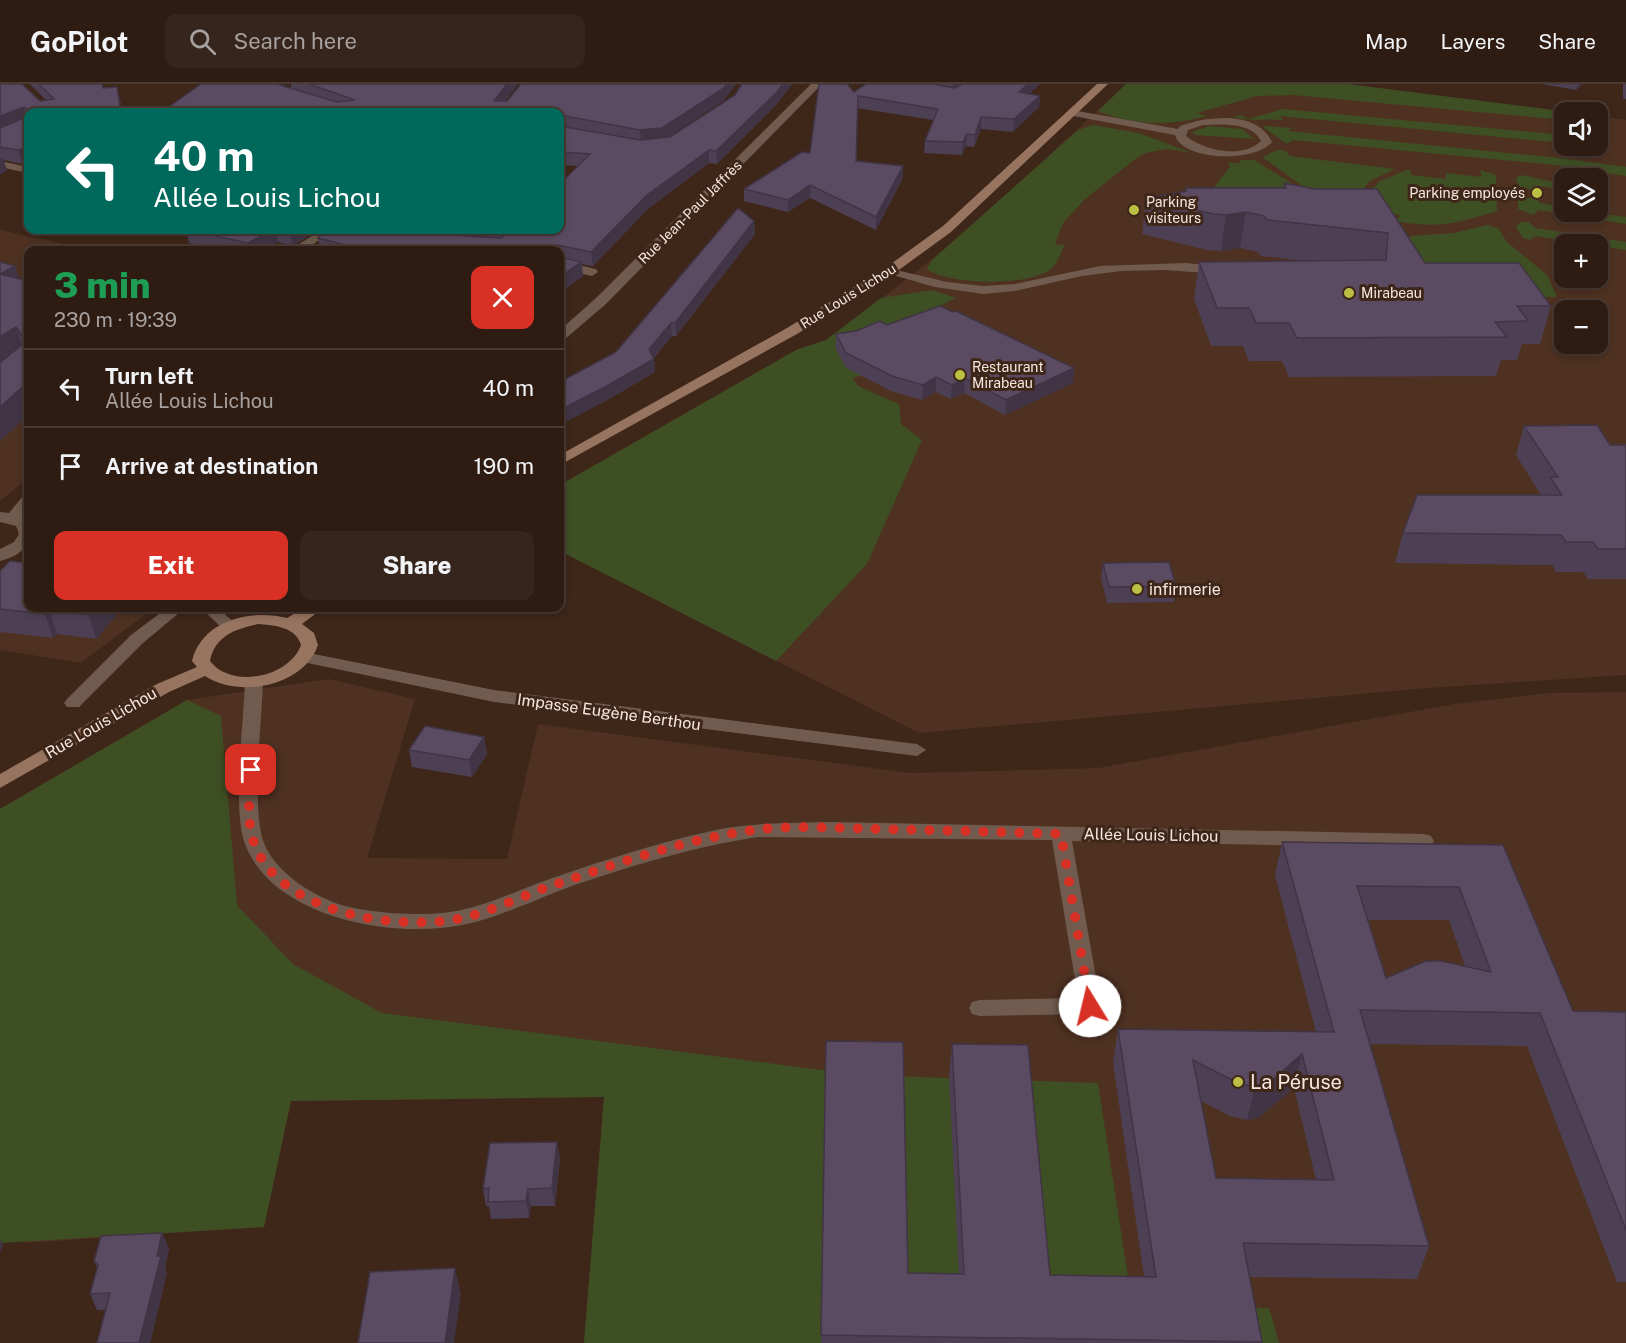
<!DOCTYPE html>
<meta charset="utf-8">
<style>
:root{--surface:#2e1c13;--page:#36251c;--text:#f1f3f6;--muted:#a7a1a0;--line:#493a33;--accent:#d93025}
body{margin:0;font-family:"Public Sans",sans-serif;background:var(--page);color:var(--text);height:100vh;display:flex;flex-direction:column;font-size:22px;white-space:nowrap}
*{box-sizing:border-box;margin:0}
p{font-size:20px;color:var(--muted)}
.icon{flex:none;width:33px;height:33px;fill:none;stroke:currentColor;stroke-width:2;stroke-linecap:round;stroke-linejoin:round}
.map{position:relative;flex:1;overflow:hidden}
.drawer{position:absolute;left:24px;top:162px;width:540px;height:366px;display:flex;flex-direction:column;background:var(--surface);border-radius:12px;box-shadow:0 3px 9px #0003,0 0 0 2px var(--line)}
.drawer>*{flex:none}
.guide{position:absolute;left:24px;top:24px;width:540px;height:126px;border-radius:12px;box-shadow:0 3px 9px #0003,0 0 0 2px var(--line);background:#00695c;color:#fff;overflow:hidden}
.tools{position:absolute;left:1554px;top:18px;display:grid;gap:12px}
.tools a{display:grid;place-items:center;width:54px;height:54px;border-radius:12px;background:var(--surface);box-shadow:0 3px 9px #0003,0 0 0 2px var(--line);font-size:30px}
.pin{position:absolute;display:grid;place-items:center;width:51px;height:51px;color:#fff;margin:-26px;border-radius:12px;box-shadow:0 3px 9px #0006}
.me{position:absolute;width:66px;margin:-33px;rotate:351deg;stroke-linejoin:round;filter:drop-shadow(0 0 4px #0008)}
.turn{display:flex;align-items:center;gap:21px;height:126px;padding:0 30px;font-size:27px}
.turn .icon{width:78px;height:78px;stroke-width:2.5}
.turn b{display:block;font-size:42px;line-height:51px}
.round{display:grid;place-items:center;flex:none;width:63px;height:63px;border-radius:12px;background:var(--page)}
.summary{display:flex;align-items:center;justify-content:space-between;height:102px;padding:0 30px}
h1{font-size:36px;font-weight:800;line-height:45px;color:#1e9e55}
.button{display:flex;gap:12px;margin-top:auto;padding:12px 30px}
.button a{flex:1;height:69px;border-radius:12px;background:var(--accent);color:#fff;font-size:24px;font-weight:800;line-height:69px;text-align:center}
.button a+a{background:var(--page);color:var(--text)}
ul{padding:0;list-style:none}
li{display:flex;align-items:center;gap:18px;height:78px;padding:0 30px;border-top:2px solid var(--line)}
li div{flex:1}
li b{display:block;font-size:22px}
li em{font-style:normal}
header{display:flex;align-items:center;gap:36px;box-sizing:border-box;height:84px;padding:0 30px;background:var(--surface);border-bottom:2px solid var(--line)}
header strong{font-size:28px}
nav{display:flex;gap:33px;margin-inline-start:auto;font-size:21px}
.search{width:420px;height:54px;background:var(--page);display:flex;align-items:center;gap:15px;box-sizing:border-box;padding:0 21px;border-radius:12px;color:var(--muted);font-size:22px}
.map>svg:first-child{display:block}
.built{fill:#4e3121;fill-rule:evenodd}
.green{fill:#3f4f24}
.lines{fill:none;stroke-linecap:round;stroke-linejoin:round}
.street{fill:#705b4e;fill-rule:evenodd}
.secondary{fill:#96745f;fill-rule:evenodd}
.wall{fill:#4e4054;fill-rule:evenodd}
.shaded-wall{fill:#403445}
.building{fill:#5b4b62;stroke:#403445;stroke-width:1.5;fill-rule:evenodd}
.route{stroke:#d93025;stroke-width:10;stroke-dasharray:0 18}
.poi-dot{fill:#bbc045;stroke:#3e2619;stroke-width:2}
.labels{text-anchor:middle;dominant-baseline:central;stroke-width:6;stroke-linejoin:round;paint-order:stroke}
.far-poi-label{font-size:14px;fill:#f6e6de;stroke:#3e2619;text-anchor:start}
.far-street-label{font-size:14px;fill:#f6e6de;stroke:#3e2619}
.poi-label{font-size:16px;fill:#f6e6de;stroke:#3e2619;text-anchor:start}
.street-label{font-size:16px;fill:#f6e6de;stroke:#3e2619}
.near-poi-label{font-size:20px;fill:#f6e6de;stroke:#3e2619;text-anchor:start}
</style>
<header>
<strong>GoPilot</strong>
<div class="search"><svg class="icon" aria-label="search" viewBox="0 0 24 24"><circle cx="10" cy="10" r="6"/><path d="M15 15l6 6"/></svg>Search here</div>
<nav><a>Map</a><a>Layers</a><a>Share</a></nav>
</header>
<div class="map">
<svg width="1626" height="1259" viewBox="0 0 1626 1259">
<rect width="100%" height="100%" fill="#3e2619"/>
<path class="built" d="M1126,0H1347L1569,28H1564V62H1598V32L1626,36V591L1428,604L919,649L560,467V401L796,266L826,256L852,238L971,144ZM1564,94H1598V128H1564ZM1564,160H1598V194H1564ZM1564,226H1598V260H1564Z
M0,146L92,166H28V394L0,417Z
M0,489L28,524H154L81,579L0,566Z
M329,595L415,615L367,774L507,775L538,640L911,689L1098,684L1454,620L1549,609L1626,608V1259H584L604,1013L291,1017L264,1143L25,1159L0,725L187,616Z"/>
<path class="green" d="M1126,0H1347L1569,28H1564V36L1293,11L1257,12L1197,29L1207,32C1170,42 1134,42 1098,27Z
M1283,25L1564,51V59L1280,32L1283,36C1265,34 1250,38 1233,33L1241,31L1248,35Z
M1093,41L1139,49L1192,69L1168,65L1145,69L1134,76L1085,115L1063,139L1055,160L1065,161C1061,168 1057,180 1051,185C1029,203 949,201 927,185L931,177L1078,46Z
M1209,42L1242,45L1254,55L1195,51L1192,48Z
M1268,42L1292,44L1288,47L1560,74L1626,83V92L1555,81L1293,56L1287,60L1263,43Z
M1277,66L1286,67L1289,72L1395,85L1370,97L1360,109L1311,108L1262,73Z
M1240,76H1254L1298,103L1206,113L1230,83L1228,79H1241Z
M1409,85L1412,91L1445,95L1446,89L1482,93L1480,86L1496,91L1497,127C1459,139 1436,145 1396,137L1400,131L1370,125L1365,112L1380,97Z
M1521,91L1564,100V106L1539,102L1533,106L1518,102L1516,94Z
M1523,114H1536L1540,119L1564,123V128H1592L1626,133V140L1538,126L1534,131L1518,125V116Z
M1520,138H1529L1535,144L1626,158V166L1536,152L1530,156L1523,154L1516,143Z
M1487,141L1498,144L1507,158L1547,191L1557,213H1507L1428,193L1405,158L1411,152L1454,149Z
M932,206L956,214L897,244L866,290L853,294L858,302L899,320L901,340L922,356L867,480L776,577L560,467V401L796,266L826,256L881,214Z
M187,616L221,632L237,821L293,880L382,929L860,991L1098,999L1132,1219L1269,1224L1279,1259H584L604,1013L291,1017L264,1143L0,1159V725Z"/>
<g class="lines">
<path class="street" d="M811,0H822L606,220L565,255L560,256V246L596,214Z
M1072,26L1178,45L1180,42C1208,32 1257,26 1272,58C1255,79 1182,77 1175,51L1068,31V27ZM1203,41C1221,40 1252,38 1261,57C1242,75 1205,67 1186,52L1188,46Z
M0,77L28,83V89L0,83Z
M321,146H335L304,166H290Z
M560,177L596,185L598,188L592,192L560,185Z
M1185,179L1221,182L1227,186L1221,190L1164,186L1121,187L1082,192L1015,207L983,210L935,203L882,188L888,184L947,198L983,202L1015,200L1100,182Z
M28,410V425L22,433L28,437C28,462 26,470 0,477V465L14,458L19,450L16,442L0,438V428L9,429L23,412Z
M167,524H185L143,559L79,623H67L64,619L67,615L131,551Z
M201,524H218L238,542L236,546H224Z
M304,568L494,606L917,660L926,666L917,672L494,618L298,577L295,573L298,569Z
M254,592L263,597C262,636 251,726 264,759C275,789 318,816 349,823C379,830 431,833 461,826C490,820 519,806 547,796C599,778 653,760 707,748C748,738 791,739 833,738L1424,750L1431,752L1434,757L1431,762L1424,764L1072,757L1101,922L1098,928L1090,930L980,932L972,930L969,924L972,918L980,916L1078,914L1052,756L757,753C693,763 630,782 569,803C537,815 495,835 462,841C393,855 273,834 245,760C232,727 244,635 245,597Z"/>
<path class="secondary" d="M1097,0H1108L951,148L892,191L797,250L560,381V371L787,244L884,185L943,142Z
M304,524H323L302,540L314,549L318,561C304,602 240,615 205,592L169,608L0,704V690L157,600L197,583L192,577C202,536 251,525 287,534ZM258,540C274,541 296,543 301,561C289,594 231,605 210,577C215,552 235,545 258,540Z"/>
</g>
<path class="wall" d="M0,0L40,17L46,16L30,0H102L103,4L120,15L122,28H28V77L22,80L4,76L7,87L0,90Z
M201,0H281L279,1L291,5V0H518L505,17H507L521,0H736L724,16L667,53L776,21L717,80L709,79L648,125L593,182L582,180L583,192L560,209V166H320L318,154L325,146H560L578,82L560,81V28H162Z
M866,0H960L954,4H955L962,0H1040L1029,10L1040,12L1039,23L1013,48L981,45L974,63L966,62L962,71L924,69L925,57L933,36L857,24L856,77L903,94L876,146L810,114L788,128L744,117V105L810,69L854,8Z
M1542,0H1583L1576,6Z
M1623,0H1626V15H1623Z
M1284,99L1315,105H1377L1425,179L1551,222L1540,260H1522L1517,276H1501L1496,292L1289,293L1282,277H1249L1243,262H1211L1194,215L1199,178L1308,177L1261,172L1258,168L1240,164L1221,167L1207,166L1142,150L1146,114L1185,107L1283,104Z
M754,137L755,150L676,252H672L654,274L655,288L604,318L616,268Z
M186,146H318L293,162L278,158L262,166H223L189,159Z
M0,178L15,182L19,194L28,197V331L0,357Z
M887,241L1074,284L1073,299L1005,331L964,309L951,315L936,308L922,316L891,307L846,284L836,265V250Z
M1524,342L1610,361H1626V495H1588L1583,488H1556L1552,481L1395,479L1403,449L1541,411L1516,371Z
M1103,479L1176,502L1174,518L1107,519L1101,494Z
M0,487L28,524L120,527L96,555L57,550L53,554L0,548Z
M484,653L487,670L472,693L412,683L409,666Z
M1282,758L1503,761L1573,927L1626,928V1198H1617L1527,962L1370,960L1429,1162L1417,1195L1249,1193L1262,1259H821L826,957L908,1189L959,1190L949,993L952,960L1050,1191L1144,1193L1113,978L1118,945L1316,948L1275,791ZM1368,836H1449L1465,882L1386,894ZM1294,1004L1316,1096L1216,1094L1201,1017L1230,1032L1247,1036L1258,1034Z
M557,1058L560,1075L555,1122H531L529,1134L491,1135L489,1122H486L483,1105Z
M162,1149L169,1165L165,1183L167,1189L150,1259H97L106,1226H97L90,1210L97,1184L94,1177Z"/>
<path class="shaded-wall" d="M507,0H518L496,28L494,17Z
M727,0H736L724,16L662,57L641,59L640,46Z
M783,0H793L776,21L717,80L716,67Z
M953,0H960L952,6Z
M1028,0H1040L1018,20L1019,8Z
M1578,0H1583L1576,6Z
M117,3L120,15L122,28H121Z
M1040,12L1039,23L1013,48L1014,35Z
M24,23L27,36L0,47V32Z
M981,33V45L974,63L975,51Z
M967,50L966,62L962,71L963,58Z
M28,62V77L22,80L19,66Z
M709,66V79L648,125L593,182L591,168L647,111Z
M3,74L7,87L0,90V75Z
M903,82V94L876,146V133Z
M810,101V114L788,128V116Z
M1246,128L1240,164L1221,167L1226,131Z
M754,137L755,150L676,252L675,239Z
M272,146H275L278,158L262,166H250L248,159Z
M293,146H318L293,162L290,148Z
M581,178L583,192L560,209V193Z
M15,182L23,206L0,190Z
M671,239L672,252L652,275H654L655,288L604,318L560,341V326L649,265Z
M16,243L24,268L0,283V253Z
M1074,284L1073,299L1005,331L1006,316Z
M936,293V308L922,316L923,301Z
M965,294L964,309L951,315L952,301Z
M28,298V331L0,357V323Z
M95,524H119L120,527L96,555L89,531Z
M49,526L57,550L53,554L45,530Z
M484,653L487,670L472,693L469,676Z
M1302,970L1294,1004L1258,1034L1247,1036L1255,1003Z
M557,1058L560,1075L555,1122L552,1104Z
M528,1105L531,1122L529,1134L526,1117Z
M162,1149L169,1165L165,1183L167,1189L150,1259H139Z
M0,1154L3,1161L0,1169Z
M455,1184L461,1210L454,1259H445Z"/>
<path class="building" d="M0,0H22L40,17L54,15L39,0H102L103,4L117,3L121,28H28V62L19,66L0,63V44L26,33L27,25L24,23L0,32Z
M201,0H277L337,18L355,16L309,0H507L494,17H507L521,0H727L724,4L662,44L640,46L560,31V28H162Z
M742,0H783L776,9L716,67L709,66L647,111L591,168L557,161V166H365L318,154L325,146H397L406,148L501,154L504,152L490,146H560V100L590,70L560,68V42L640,56L670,53L735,11Z
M819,0H847L854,8L866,0H933L955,4L962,0H1028L1019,8L1040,12L1014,35L981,33L975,51L967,50L963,58L925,57L938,25L858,12L856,77L903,82L876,133L810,101L788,116L744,105L802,68L810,69Z
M1284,99L1315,105H1377L1425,179H1519L1551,222H1517L1528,237L1495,238L1507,253L1297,254L1289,239H1256L1249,224H1217L1199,178L1386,176L1388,149L1267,136L1264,132L1246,128L1226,131L1213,130L1146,114L1186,107V104H1286Z
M738,124L754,137L675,239H671L649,265L654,275L603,304L560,326V298L616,268Z
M187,146H272L248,159Z
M281,146H293L290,148Z
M560,173L581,178L560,193Z
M0,178L15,182L0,190L28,197V298L0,323V279L26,257L16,243L0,253Z
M940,222L953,228L956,227L1074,284L1006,316L965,294L952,301L936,293L923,301L892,292L846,269L836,250L856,247L880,237L887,241Z
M1597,341L1610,361H1626V465H1598L1593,458H1566L1561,451L1403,449L1417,411H1562L1550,393H1558L1524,342Z
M10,477L28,479V524H95L89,531L49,526L45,530L0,525V487Z
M1169,478L1176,502L1109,503L1103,479Z
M425,642L484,653L469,676L409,666Z
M1282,758L1503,761L1573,927L1626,928V1146L1540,929L1360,926L1429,1162L1243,1159L1262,1258L821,1251L826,957L903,958L908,1189L964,1190L952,960L1028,961L1050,1191L1156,1193L1118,945L1334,948ZM1357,802L1459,803L1491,888L1441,877H1426L1386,894ZM1302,970L1334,1096L1216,1094L1193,976L1238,999L1255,1003L1267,1001Z
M557,1058L552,1104L528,1105L526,1117L488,1118L489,1104L483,1105L490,1059Z
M162,1149L157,1172H161L139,1259H97L110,1209L90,1210L98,1181L94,1177L101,1152Z
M455,1184L445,1259H358L370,1188Z"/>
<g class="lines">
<path class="route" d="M251,686C250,710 246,736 254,759C279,830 399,848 462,834C490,828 518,814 545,804C613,781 684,755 755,746C792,741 833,744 871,745C934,746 997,748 1061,750L1090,922"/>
</g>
<g class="poi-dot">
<circle cx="1537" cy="109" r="6"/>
<circle cx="1134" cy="126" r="6"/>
<circle cx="1349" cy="209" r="6"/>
<circle cx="960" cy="291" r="6"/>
<circle cx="1137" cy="505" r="6"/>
<circle cx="1238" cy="998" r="6"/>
</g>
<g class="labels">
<g class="far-poi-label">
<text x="1525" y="109" text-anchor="end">Parking employés</text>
<text x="1146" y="118">Parking<tspan x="1146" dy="16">visiteurs</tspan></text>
<text x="1361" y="209">Mirabeau</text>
<text x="972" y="283">Restaurant<tspan x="972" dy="16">Mirabeau</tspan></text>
</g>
<g class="far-street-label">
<text transform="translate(690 128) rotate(-45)">Rue Jean-Paul Jaffrès</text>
<text transform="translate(848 212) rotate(-32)">Rue Louis Lichou</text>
</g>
<g class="poi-label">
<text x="1149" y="505">infirmerie</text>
</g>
<g class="street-label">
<text transform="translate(609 628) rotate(8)">Impasse Eugène Berthou</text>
<text transform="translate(101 639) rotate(-30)">Rue Louis Lichou</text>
<text transform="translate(1151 751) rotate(1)">Allée Louis Lichou</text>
</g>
<g class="near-poi-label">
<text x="1250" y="998">La Péruse</text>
</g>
</g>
</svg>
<div class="tools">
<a><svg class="icon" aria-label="sound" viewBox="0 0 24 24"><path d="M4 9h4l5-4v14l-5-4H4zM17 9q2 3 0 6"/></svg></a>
<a><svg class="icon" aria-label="layers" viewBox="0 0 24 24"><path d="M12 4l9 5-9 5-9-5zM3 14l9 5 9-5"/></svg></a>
<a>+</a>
<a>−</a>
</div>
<div class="pin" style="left:251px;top:686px;background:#d93025"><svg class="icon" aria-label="arrive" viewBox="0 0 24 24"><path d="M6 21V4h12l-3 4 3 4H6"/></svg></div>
<svg class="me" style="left:1090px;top:922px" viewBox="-20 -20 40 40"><circle r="19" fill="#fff"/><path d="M0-13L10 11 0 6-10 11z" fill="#d93025"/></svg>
<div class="guide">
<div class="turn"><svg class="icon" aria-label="left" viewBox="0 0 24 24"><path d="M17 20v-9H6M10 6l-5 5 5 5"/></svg><div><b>40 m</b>Allée Louis Lichou</div></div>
</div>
<section class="drawer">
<div class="summary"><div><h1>3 min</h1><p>230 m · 19:39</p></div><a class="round" style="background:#d93025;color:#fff"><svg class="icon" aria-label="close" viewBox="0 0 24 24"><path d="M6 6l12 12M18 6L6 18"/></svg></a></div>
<ul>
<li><svg class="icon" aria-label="left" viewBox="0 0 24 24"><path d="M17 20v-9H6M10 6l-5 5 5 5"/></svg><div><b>Turn left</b><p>Allée Louis Lichou</p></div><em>40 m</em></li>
<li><svg class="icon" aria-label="arrive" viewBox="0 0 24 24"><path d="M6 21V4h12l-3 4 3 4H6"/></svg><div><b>Arrive at destination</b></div><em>190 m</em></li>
</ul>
<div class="button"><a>Exit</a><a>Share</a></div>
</section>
</div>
